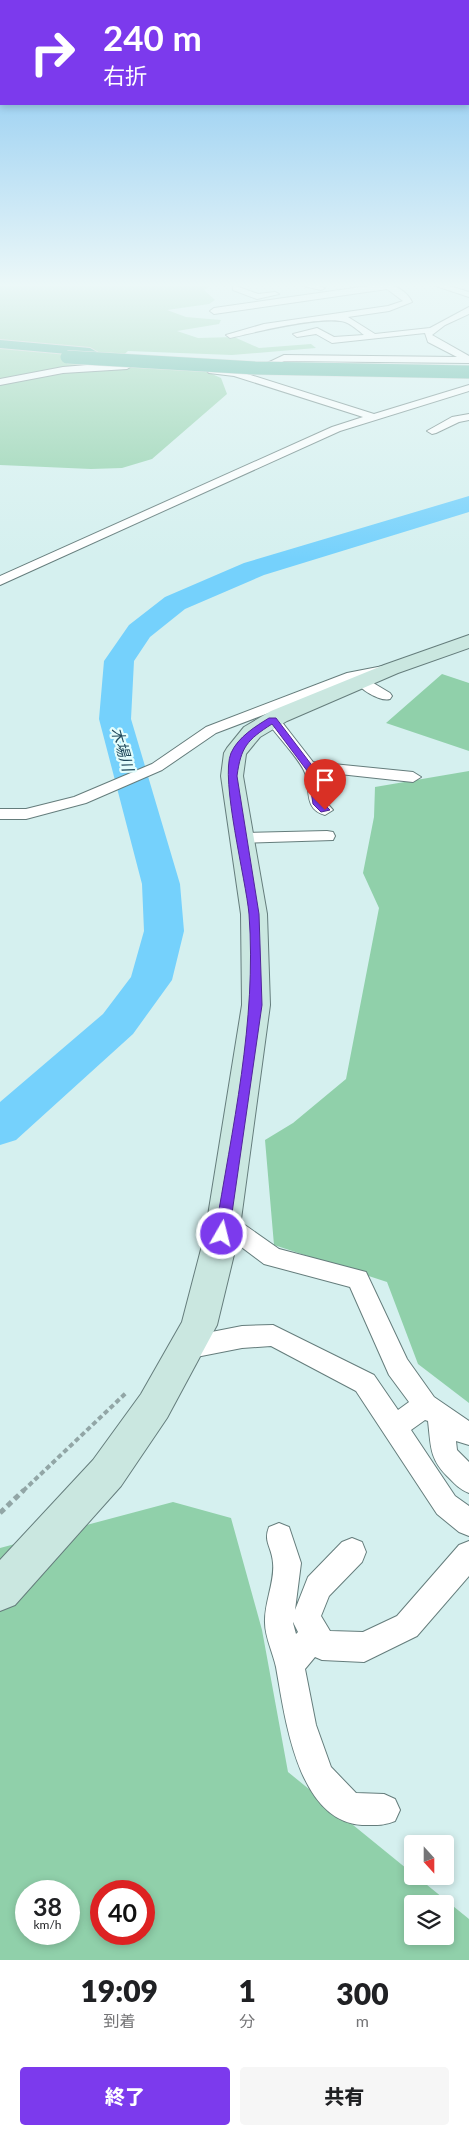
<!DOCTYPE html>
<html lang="ja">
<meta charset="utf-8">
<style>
:root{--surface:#fff;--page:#f6f6f6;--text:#202124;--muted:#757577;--accent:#7c3aed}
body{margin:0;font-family:Lato,"Noto Sans JP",sans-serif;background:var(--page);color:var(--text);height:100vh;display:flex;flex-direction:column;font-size:19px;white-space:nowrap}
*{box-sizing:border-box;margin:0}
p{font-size:16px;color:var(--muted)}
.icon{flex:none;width:28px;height:28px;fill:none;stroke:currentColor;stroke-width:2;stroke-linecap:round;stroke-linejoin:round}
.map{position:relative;height:1960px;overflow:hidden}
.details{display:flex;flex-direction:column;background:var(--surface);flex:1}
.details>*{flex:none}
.guide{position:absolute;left:0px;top:0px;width:470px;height:105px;box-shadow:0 2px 8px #0003;background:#7c3aed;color:#fff;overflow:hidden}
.needle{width:32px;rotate:159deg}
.controls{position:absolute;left:404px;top:1835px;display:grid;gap:10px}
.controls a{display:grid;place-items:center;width:50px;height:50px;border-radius:5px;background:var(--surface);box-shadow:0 2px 8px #0003;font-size:25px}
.speed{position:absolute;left:15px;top:1880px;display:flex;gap:10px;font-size:25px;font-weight:700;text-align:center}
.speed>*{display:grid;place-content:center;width:65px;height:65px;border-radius:50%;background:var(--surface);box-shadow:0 2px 8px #0003;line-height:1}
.speed small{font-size:12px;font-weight:400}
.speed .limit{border:8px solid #d22;background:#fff;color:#111}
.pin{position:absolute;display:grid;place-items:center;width:42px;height:42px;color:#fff;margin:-51px -21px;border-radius:50% 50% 50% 0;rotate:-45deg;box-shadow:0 0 5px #0007}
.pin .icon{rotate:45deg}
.me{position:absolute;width:55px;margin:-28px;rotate:8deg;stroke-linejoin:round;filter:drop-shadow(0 0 4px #0008)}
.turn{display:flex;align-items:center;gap:18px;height:105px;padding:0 20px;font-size:22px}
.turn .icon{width:65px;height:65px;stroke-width:2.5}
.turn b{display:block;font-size:35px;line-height:42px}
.eta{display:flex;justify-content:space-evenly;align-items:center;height:85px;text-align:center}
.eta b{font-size:30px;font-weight:800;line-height:35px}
.primary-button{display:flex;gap:10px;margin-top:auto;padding:10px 20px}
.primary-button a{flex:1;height:58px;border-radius:5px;background:var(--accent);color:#fff;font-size:20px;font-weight:800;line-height:58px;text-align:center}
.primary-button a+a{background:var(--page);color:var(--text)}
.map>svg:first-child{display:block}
.green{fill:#90d0aa;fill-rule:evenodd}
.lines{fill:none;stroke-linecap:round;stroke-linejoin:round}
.river{fill:#75d1fc;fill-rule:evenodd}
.street-casing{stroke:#657d7c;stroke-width:2}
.secondary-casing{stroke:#657d7c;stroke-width:2}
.highway-casing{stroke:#cdcfcf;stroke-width:2}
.path-far1{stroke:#92a6a6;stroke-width:4;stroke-dasharray:5 3;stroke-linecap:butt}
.path{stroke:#92a6a6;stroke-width:5;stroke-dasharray:6 4;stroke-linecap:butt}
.street{fill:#fff;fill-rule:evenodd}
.secondary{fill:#cae7e0;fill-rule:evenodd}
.highway{fill:#4eaf99;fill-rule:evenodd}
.highway-bridge-casing{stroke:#cdcfcf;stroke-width:14;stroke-linecap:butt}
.highway-bridge{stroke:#4eaf99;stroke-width:13}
.route{fill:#7c3aed;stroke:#51269a}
.labels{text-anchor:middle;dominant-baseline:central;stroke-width:4.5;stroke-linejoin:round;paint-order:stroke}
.water-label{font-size:15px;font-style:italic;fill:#1f485a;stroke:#e3fdfc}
</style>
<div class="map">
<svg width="469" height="1960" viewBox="0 0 469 1960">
<rect width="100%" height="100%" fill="#d5f0ef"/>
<path class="green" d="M0,284H214L204,290L215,300L209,304L167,310L186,317L221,320L219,324L177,331L198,338L234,337L259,348L311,344L316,348L232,355L128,351L111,366L205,371L221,378L227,394L152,459L122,468L91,469L0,465Z
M442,674L469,683V751L386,723Z
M469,771V1403L418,1364L387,1282L274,1245L265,1140L293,1123L346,1079L379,908L363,873L374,817L375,787Z
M173,1502L231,1518L262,1630L288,1772L412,1873V1876H416L469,1919V1960H0V1548ZM26,1891H69V1934H26ZM101,1891H144V1934H101ZM412,1904H445V1936H412Z"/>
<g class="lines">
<path class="river" d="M469,496V512L264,575L185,609L150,637L134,661L131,719L180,884L184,931L172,980L133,1034L16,1140L0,1145V1102L103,1014L131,977L144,931L142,884L99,719L104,661L129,625L165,597L244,563Z"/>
<g class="street-casing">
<path id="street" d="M295,284H313L325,288L321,290Z
M382,284C394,284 407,291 412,302L389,311L348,317L375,334L430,328L469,307V314L445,325L432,335L469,356V363L284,361L265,371L252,374L247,371L249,369L259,367L284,355L457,357L428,342L425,333L332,343L316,334L297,337L293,334L317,328L334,337L364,335C359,331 351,324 345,322C324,315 255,332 230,338L226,335L264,324L388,306L403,301L387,289L214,314L210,311L214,308Z
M430,284H443L469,292V297Z
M236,286L258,294L275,292L279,294L257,299L233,290V286Z
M111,363H127L132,366L127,369L63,373L0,385V379L63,367Z
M212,368L238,371L374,414L469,385V391L340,431L0,585V576L332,427L363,417L234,376L209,373L207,371Z
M469,414V420L459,422L436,433L432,434L427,431L452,417Z
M388,665L393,666L395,669L393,672L365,678L390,693L392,696L390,699C380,702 357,688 356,680L216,733L162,770L86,803L26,819H0V809H26L74,797L152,764L206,727L347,673Z
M273,716L278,717L313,762L413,772L421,777L413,782L321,772L326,802L333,810L325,815C303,809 311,789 305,773C300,759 275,734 266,720Z
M327,831L333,832L335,836L333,840L242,843L236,842L234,838L236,834L242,833Z
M224,1213L232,1216L279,1249L366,1272L407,1359L434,1397L469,1421V1445L456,1441L457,1450L469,1462V1493C459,1489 454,1483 447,1476C429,1458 431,1445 428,1421L425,1420L411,1430L455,1496L469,1506V1536L459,1532L437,1514L356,1391L271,1346L242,1348L186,1359L177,1356L174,1348L177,1340L186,1337L242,1326L273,1325L374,1375L398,1410L409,1402L389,1375L350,1287L264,1264L216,1228L213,1222L216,1216Z
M279,1523L289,1527L301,1563L295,1610L308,1577L342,1542L352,1538L362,1542L366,1552L362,1562L329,1596L321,1616L330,1631L363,1632L397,1616L459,1545L469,1541V1576L417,1636L364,1662L322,1660L315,1657L305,1669L316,1725L331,1767L356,1793L384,1794L395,1799L400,1810L395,1821C383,1826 375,1825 362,1825C297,1821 285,1717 276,1667C273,1653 265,1637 265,1623C264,1603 275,1582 273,1563C272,1547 263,1542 269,1527ZM293,1622L298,1632L296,1634L293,1623Z"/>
</g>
<g class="secondary-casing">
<path id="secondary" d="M469,635V648L398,673L287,721L260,737L246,754L243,776L267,914L270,1005L239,1234L217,1325L167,1418L121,1486L15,1605L0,1611V1560L93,1460L141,1394L182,1322L205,1234L242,1005L241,914L221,776L224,753L227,748L244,727L271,711L384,665Z"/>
</g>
<g class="highway-casing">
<path id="highway" d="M0,340L90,348L97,352L90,356L0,348Z"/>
</g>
<path class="path-far1" d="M23,1491L126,1393"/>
<path class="path" d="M0,1513L24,1490"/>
<use href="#street" class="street"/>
<use href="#secondary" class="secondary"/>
<use href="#highway" class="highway"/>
<g class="highway-bridge-casing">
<path id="highway-bridge" d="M67,357L255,368L469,372"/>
</g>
<use href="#highway-bridge" class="highway-bridge"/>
</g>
<linearGradient id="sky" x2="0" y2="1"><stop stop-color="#7ac0f0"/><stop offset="0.51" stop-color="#ecf8f8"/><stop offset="1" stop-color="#ecf8f8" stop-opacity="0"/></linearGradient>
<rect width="469" height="559" fill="url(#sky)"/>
<path class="route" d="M269,718H276L317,772L323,803L330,810L321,812L313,804L308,772L272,724C247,740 241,747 237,776L259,914L262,1005L229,1234L227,1238H218L215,1234C232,1128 257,1021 249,914C246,880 220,779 231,753C238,737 256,726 269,718Z"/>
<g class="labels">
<g class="water-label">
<text transform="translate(123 749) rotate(74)">木場川</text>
</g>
</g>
</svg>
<div class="controls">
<a><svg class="needle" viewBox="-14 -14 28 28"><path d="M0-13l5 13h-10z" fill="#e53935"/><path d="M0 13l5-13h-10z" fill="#757577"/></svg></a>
<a><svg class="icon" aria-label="layers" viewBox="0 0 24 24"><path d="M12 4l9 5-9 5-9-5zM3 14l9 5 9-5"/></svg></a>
</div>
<div class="speed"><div>38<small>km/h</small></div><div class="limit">40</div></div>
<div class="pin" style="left:325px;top:810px;background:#d93025"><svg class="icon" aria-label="arrive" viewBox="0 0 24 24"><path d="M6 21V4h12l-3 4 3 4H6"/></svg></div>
<svg class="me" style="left:222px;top:1234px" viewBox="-20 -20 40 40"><circle r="17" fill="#7c3aed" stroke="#fff" stroke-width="3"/><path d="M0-11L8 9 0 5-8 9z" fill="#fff"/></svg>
<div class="guide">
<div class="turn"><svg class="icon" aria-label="right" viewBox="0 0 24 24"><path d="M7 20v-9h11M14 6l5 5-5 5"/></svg><div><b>240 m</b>右折</div></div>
</div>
</div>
<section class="details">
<div class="eta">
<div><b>19:09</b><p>到着</p></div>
<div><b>1</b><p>分</p></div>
<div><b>300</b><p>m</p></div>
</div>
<div class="primary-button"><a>終了</a><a>共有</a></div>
</section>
